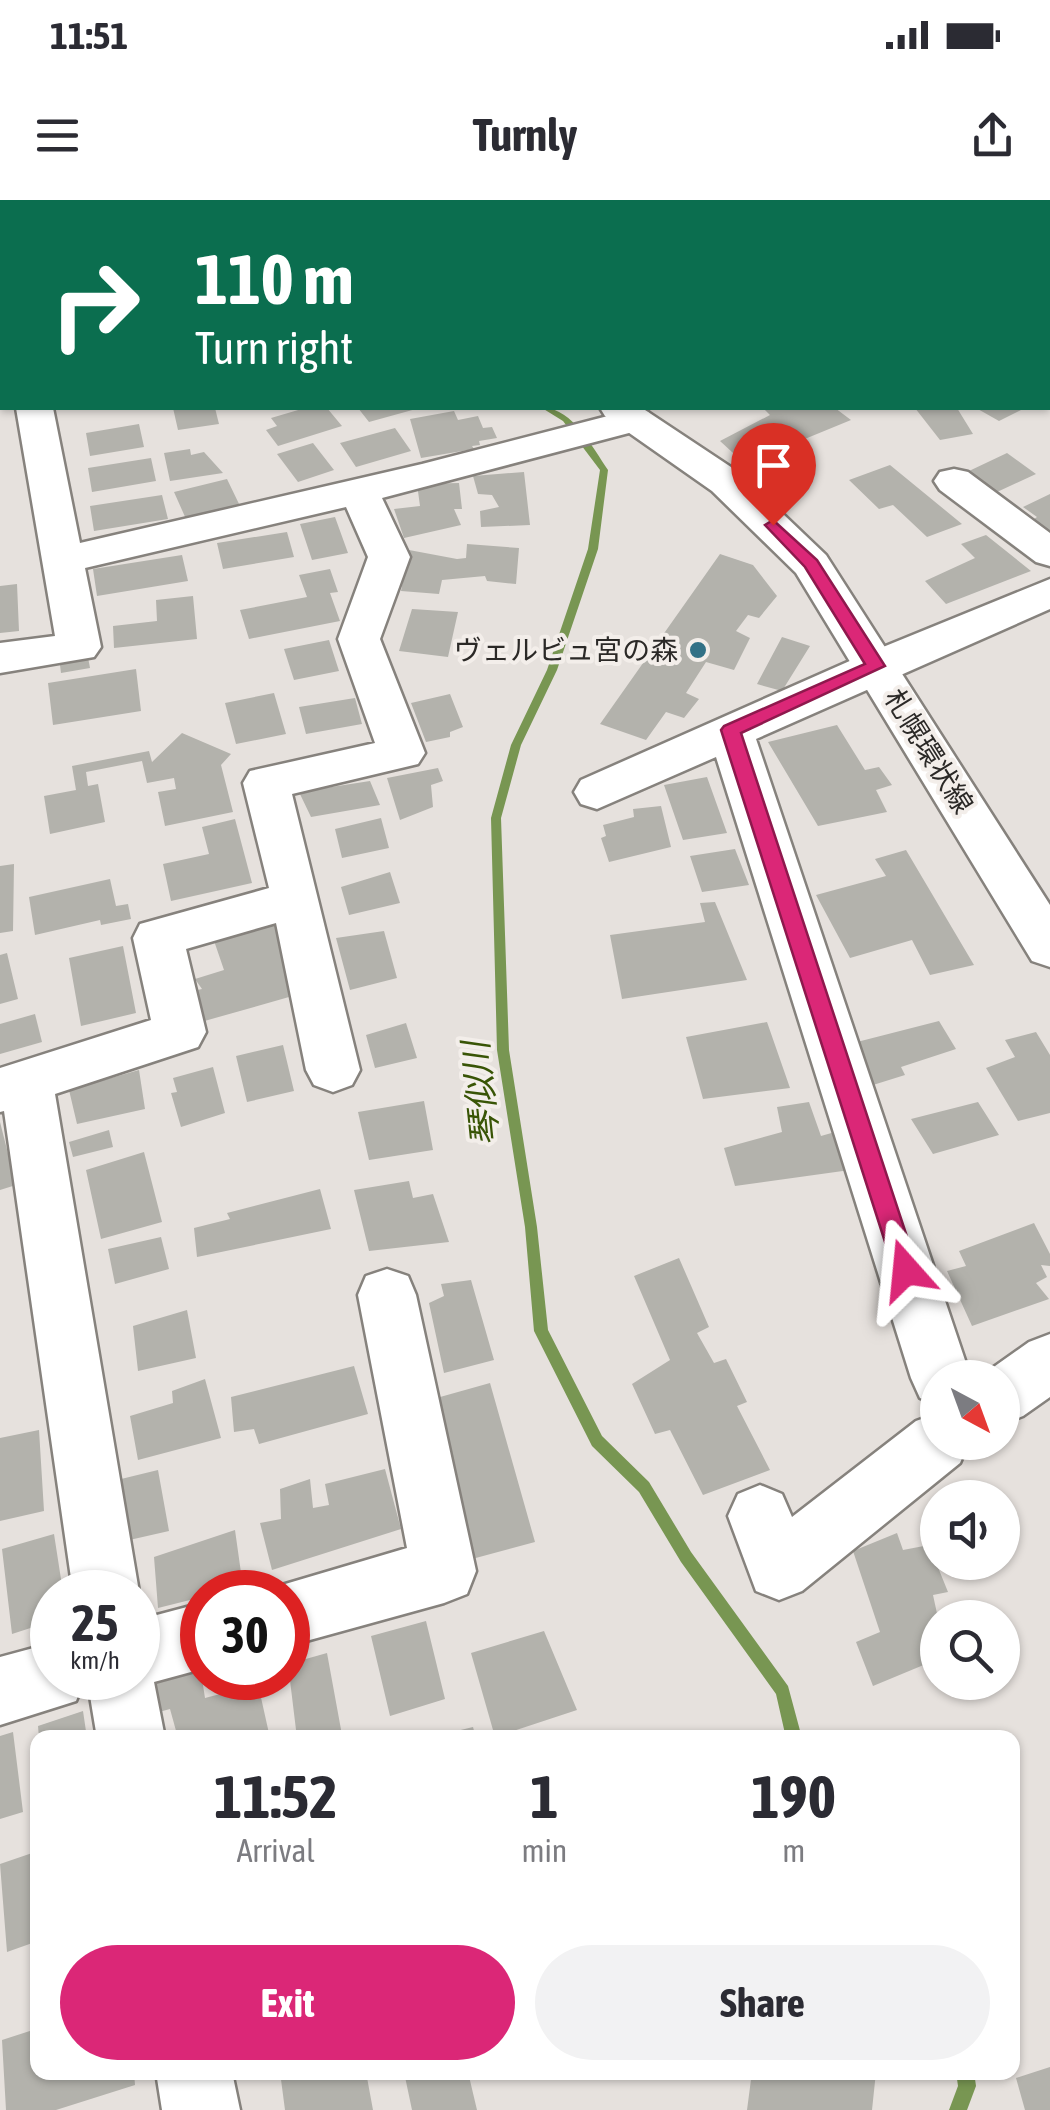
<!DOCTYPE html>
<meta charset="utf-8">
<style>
:root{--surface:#fff;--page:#f2f2f3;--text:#2b2b33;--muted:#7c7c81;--accent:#db2777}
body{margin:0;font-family:"Asap Condensed","Noto Sans JP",sans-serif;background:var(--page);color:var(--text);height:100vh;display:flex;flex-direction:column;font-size:38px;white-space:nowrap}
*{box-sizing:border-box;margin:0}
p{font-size:32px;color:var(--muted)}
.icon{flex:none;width:55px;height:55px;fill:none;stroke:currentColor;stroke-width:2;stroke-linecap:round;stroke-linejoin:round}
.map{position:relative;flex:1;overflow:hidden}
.side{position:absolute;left:30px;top:1530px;width:990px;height:350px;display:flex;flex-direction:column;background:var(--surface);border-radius:20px;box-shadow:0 2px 8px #0004}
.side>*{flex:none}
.top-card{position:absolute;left:0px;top:0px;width:1050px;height:210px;box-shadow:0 2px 8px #0004;background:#0b6e4f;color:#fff;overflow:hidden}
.needle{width:65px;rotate:139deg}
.buttons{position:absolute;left:920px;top:1160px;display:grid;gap:20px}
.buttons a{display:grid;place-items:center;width:100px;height:100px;border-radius:50%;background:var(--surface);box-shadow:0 2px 8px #0004;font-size:50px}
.speed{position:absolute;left:30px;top:1370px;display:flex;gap:20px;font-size:50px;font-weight:700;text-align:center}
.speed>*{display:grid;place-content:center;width:130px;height:130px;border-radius:50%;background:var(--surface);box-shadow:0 2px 8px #0004;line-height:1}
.speed small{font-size:25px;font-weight:400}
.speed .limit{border:15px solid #d22;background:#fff;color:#111}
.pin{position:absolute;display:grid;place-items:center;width:85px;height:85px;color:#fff;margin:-102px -42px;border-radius:50% 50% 50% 0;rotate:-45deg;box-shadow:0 0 10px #0007}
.pin .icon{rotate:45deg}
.me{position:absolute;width:110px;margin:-55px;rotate:342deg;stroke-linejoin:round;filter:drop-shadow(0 0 8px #0008)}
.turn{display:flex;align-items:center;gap:35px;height:210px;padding:0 30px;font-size:45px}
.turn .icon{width:130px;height:130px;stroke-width:2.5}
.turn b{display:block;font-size:70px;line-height:85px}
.eta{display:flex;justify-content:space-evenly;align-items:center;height:170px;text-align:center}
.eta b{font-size:60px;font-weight:700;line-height:70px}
.button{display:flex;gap:20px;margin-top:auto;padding:20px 30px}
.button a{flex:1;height:115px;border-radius:60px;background:var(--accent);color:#fff;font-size:40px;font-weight:700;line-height:115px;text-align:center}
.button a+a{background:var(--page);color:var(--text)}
.status{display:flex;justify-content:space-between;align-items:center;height:70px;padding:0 50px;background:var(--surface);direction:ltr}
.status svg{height:28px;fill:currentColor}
header{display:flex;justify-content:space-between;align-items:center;height:130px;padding:0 30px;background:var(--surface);font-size:45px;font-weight:700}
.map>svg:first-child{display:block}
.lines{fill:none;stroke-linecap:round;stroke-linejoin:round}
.stream{fill:#789652;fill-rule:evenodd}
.building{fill:#b3b2ac}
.minor-casing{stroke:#86827d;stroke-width:5}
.major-casing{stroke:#86827d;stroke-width:5}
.minor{fill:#fff;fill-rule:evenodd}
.major{fill:#fff;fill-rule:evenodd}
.route{fill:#db2777;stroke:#8e194d;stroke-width:2.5}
.poi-dot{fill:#327186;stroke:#f3eeea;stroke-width:4}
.labels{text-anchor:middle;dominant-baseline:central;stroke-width:8;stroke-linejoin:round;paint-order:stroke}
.far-poi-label{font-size:28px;fill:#2b2927;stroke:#f3eeea;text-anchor:end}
.far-street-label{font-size:28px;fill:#2b2927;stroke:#f3eeea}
.water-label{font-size:35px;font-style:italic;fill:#395506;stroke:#f3eeea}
</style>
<div class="status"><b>11:51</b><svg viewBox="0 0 49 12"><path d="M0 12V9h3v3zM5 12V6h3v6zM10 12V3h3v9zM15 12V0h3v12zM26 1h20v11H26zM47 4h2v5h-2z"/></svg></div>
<header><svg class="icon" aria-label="menu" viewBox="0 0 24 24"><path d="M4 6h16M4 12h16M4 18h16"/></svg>Turnly<svg class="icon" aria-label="share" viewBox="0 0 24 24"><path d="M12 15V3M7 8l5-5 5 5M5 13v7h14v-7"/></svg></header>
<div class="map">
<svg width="1050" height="1910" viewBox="0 0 1050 1910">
<rect width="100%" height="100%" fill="#e6e1dd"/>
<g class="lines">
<path class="stream" d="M369,0H379L381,2H372Z
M542,208C571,206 593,248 608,270L598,349L557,470L521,545L501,618L509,850L537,1027L548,1130L602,1236L649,1282L691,1352L788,1486L802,1538H786L776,1494L681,1362L639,1292L592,1246L534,1131L525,1027L497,850L491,618L511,545L547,470L588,349L600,270L563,221Z
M956,1872H974L976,1886L967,1910H949L958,1886Z"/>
</g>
<path class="building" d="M173,208H215L219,224L178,230Z
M305,208H327L342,226L278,246L266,230L277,226L271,218Z
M358,208H416V209L369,222Z
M763,208H835L851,220L795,243L783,235L762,242L769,250L744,263L720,241L770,215Z
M915,208H957L973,234L940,240Z
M976,208H1025L999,221Z
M454,211L458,220L478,216L483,228L492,227L497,238L479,241L480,245L472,246L474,249L421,258L410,219Z
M139,224L144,247L90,256L86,233Z
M395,228L411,251L356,267L340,243Z
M313,243L334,270L298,282L277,254Z
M190,249L191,255L204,252L223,273L170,281L164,253Z
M1007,253L1036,274L997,292L969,271Z
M151,258L156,281L92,292L88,268Z
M890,265L962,324L927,337L893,305L879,309L849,280Z
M524,272L530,325L481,327L480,311L499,307L492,295L478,294L473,276Z
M227,279L240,306L186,319L174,292Z
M459,283L462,309H454L461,325L404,338L394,309L420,306L417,284Z
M1050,294V342L1027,324L1037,317L1023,307Z
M162,295L168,319L94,331L90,306Z
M335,317L348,353L312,360L300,324Z
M287,332L294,357L223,369L217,343Z
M986,335L1031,371L946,404L925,381L975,358L961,344Z
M467,344L519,348L516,384L487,381L485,376L442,380L439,394L401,391L409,350L457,359L466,358Z
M720,354L753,365L777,396L759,418L748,415L736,431L750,438L734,470L706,462L686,493L699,499L684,518L666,512L646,540L600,524Z
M182,355L188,381L97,396L93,369Z
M330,369L338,392L330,393L340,421L249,439L240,410L307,397L299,375Z
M17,384L19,431L0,433V386Z
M193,396L197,439L114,448L113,426L157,421L156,400Z
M412,409L458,412L448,457L399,451Z
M782,437L810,446L782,491L757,484Z
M329,440L339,471L294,480L284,449Z
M87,452L90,468L61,473L59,457Z
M136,469L141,511L53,525L48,483Z
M274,493L286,534L236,544L225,503Z
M450,494L463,527L450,532V537L426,542L411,503Z
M355,498L362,524L306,534L299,507Z
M837,525L865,570L879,567L892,585L876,590L887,612L818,626L768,542Z
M182,533L231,554L221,565L233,612L165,626L158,592L176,589L174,578L147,583L142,561L86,572L88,586L98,584L105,622L50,634L44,596L76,590L72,566L149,551L152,562Z
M438,568L443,581L431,585L433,607L400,620L387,578Z
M707,577L727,633L683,640L664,585Z
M370,581L380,605L311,617L299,592Z
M661,606L671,647L609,662L601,638L606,636L603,625L634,617L633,609Z
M381,618L389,648L342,658L335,629Z
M235,619L252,683L171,701L163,664L209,654L202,627Z
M735,649L749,685L702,692L690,656Z
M906,650L974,765L930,775L912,740L850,758L816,695L886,676L875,659Z
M14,664L13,731L0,733V666Z
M390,672L400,703L349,715L341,687Z
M110,679L116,706L128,704L131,719L101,725L100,720L35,735L29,697Z
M715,702L747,780L622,799L610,735L705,722L700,703Z
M275,714L289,797L201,822L193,791L202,789L195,779L224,770L211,732Z
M384,731L397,778L350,790L336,738Z
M123,746L136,813L81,826L69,758Z
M7,753L18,799L0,804V755Z
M35,814L42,842L0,854V824Z
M939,821L956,849L901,867L905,875L873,885L857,842Z
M767,822L790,888L703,899L686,837Z
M406,823L417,858L375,868L366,835Z
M1036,832L1050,855V913L1018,921L986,868L1015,857L1005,840Z
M283,845L294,891L247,902L236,856Z
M213,867L225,913L181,927L171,893L177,892L173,878Z
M139,870L145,909L77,924L69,890Z
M424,901L433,950L369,960L358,912Z
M809,902L821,936L835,932L850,970L735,986L724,948L782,932L777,907Z
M978,902L999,935L933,954L911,919Z
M0,922L16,985L0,990Z
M109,930L113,947L73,957L69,942Z
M144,952L162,1022L101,1039L86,970Z
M409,981L413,998L433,994L449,1042L369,1051L354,990Z
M320,989L331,1029L197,1057L194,1028L230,1019L227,1013Z
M1034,1023L1050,1054V1066L1041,1065L1047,1077L1036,1083L1049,1099L972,1126L947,1071L966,1066L959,1051Z
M161,1037L169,1069L115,1084L108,1049Z
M679,1058L709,1127L697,1133L714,1163L726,1159L747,1202L737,1206L770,1270L703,1295L670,1230L655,1234L632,1184L670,1160L634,1076Z
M471,1080L494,1160L444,1173L429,1103L444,1096L441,1084Z
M187,1110L196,1158L138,1171L133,1126Z
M354,1166L368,1214L259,1244L254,1229L234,1232L231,1197Z
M205,1179L221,1238L138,1260L130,1216L173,1203L172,1191Z
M490,1183L535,1342L472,1359L433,1199Z
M39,1230L44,1311L0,1321V1238Z
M385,1269L401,1329L272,1370L260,1323L281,1319L280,1289L310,1279L313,1308L329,1305L325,1284Z
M158,1270L169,1331L125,1341L117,1280Z
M235,1330L243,1387L202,1392V1397L158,1408L154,1357Z
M897,1333L903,1350L929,1345L948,1392L933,1395L938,1418V1459L873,1486L856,1442L880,1432L853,1351Z
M54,1334L63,1392H52V1421L12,1434L2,1349Z
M426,1421L445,1499L390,1516L371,1436Z
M544,1431L577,1510L495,1537L471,1453Z
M327,1453L342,1535L297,1538L288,1464Z
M199,1460L205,1498L258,1484L270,1538H178L170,1509L159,1512L153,1474Z
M83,1511L87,1538H39L38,1526Z
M473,1527L476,1538H436V1536Z
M13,1532L23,1612L0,1619V1536Z
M38,1651V1741L7,1752L0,1664Z
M36,1829L40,1874L134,1872L135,1885L56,1910H6L2,1840Z
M1050,1867V1910H1025L1016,1878Z
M280,1872H366L373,1910H285Z
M404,1872H468L477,1910H412Z
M752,1872H876L872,1910H747Z"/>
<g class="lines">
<g class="minor-casing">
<path id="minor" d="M763,0H797L798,2H764Z
M1048,172H1050V196H1048Z
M16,208H53L80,343L422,264L635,209L648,212L654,220L648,228L382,298L410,357L380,439L425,553L418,564L292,594L360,870L352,885L333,892L314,885L306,870L276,723L186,749L206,832L198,847L55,894L139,1392L138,1395L73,1392L4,911L0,912V868L151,820L133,738L140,724L269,688L243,583L250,571L375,543L338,439L368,357L346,307L85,368L101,447L94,457L0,473V443L55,436Z
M954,269L968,272L1050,333V366L1036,362L940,290L934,281L940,272Z
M1050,379V409L756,539L971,1178H938V1205L920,1198L911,1178L716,557L597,609L581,604L574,592L581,580L861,456Z
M387,1069L408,1076L416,1095L476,1371L467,1394L444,1403L288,1446V1392L265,1390L407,1348L358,1095L366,1076Z
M1050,1134V1197L1023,1216L1002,1224V1178L981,1176L1029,1142Z
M938,1213V1242H969L960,1263L802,1391L779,1400L756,1391L728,1316L738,1294L760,1285L782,1294L792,1317L916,1221Z
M202,1403V1469L154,1482L165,1538H97L87,1478H138V1420Z
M52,1443V1478H85L76,1501L0,1525V1457Z
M156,1872H232L240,1910H162Z"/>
</g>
<g class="major-casing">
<path id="major" d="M304,0H338L339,2H305Z
M600,208H642L740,273L826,355L1050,705V767L1032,761L796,373L712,291L605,216Z"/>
</g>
<use href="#minor" class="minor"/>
<use href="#major" class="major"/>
</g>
<path class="route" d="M773,320L817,360L885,466L741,533L918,1070L914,1077L906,1080L897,1077L894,1070L721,530L724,526L865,464L805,367L765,325Z"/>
<circle class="poi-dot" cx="698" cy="450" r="10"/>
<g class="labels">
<g class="far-poi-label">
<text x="678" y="450">ヴェルビュ宮の森</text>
</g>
<g class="far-street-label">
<text transform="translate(929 551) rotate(58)">札幌環状線</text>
</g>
<g class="water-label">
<text transform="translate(480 894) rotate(-96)">琴似川</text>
</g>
</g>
</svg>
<div class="buttons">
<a><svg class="needle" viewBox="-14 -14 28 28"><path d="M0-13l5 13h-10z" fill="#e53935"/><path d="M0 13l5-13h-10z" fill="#7c7c81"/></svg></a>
<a><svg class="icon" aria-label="sound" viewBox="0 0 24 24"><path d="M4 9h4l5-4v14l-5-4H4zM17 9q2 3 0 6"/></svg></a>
<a><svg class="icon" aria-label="search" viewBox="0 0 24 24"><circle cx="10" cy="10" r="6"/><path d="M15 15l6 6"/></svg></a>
</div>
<div class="speed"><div>25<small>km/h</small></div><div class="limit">30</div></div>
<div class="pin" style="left:773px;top:325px;background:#d93025"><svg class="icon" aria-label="arrive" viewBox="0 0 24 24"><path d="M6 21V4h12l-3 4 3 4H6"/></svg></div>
<svg class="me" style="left:906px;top:1070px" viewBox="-20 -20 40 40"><path d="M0-17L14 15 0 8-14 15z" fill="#db2777" stroke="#fff" stroke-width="4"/></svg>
<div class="top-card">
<div class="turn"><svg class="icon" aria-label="right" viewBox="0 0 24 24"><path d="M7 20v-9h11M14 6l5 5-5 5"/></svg><div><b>110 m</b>Turn right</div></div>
</div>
<section class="side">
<div class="eta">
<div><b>11:52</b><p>Arrival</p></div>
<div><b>1</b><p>min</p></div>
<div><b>190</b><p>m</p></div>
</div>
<div class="button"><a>Exit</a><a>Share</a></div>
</section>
</div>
